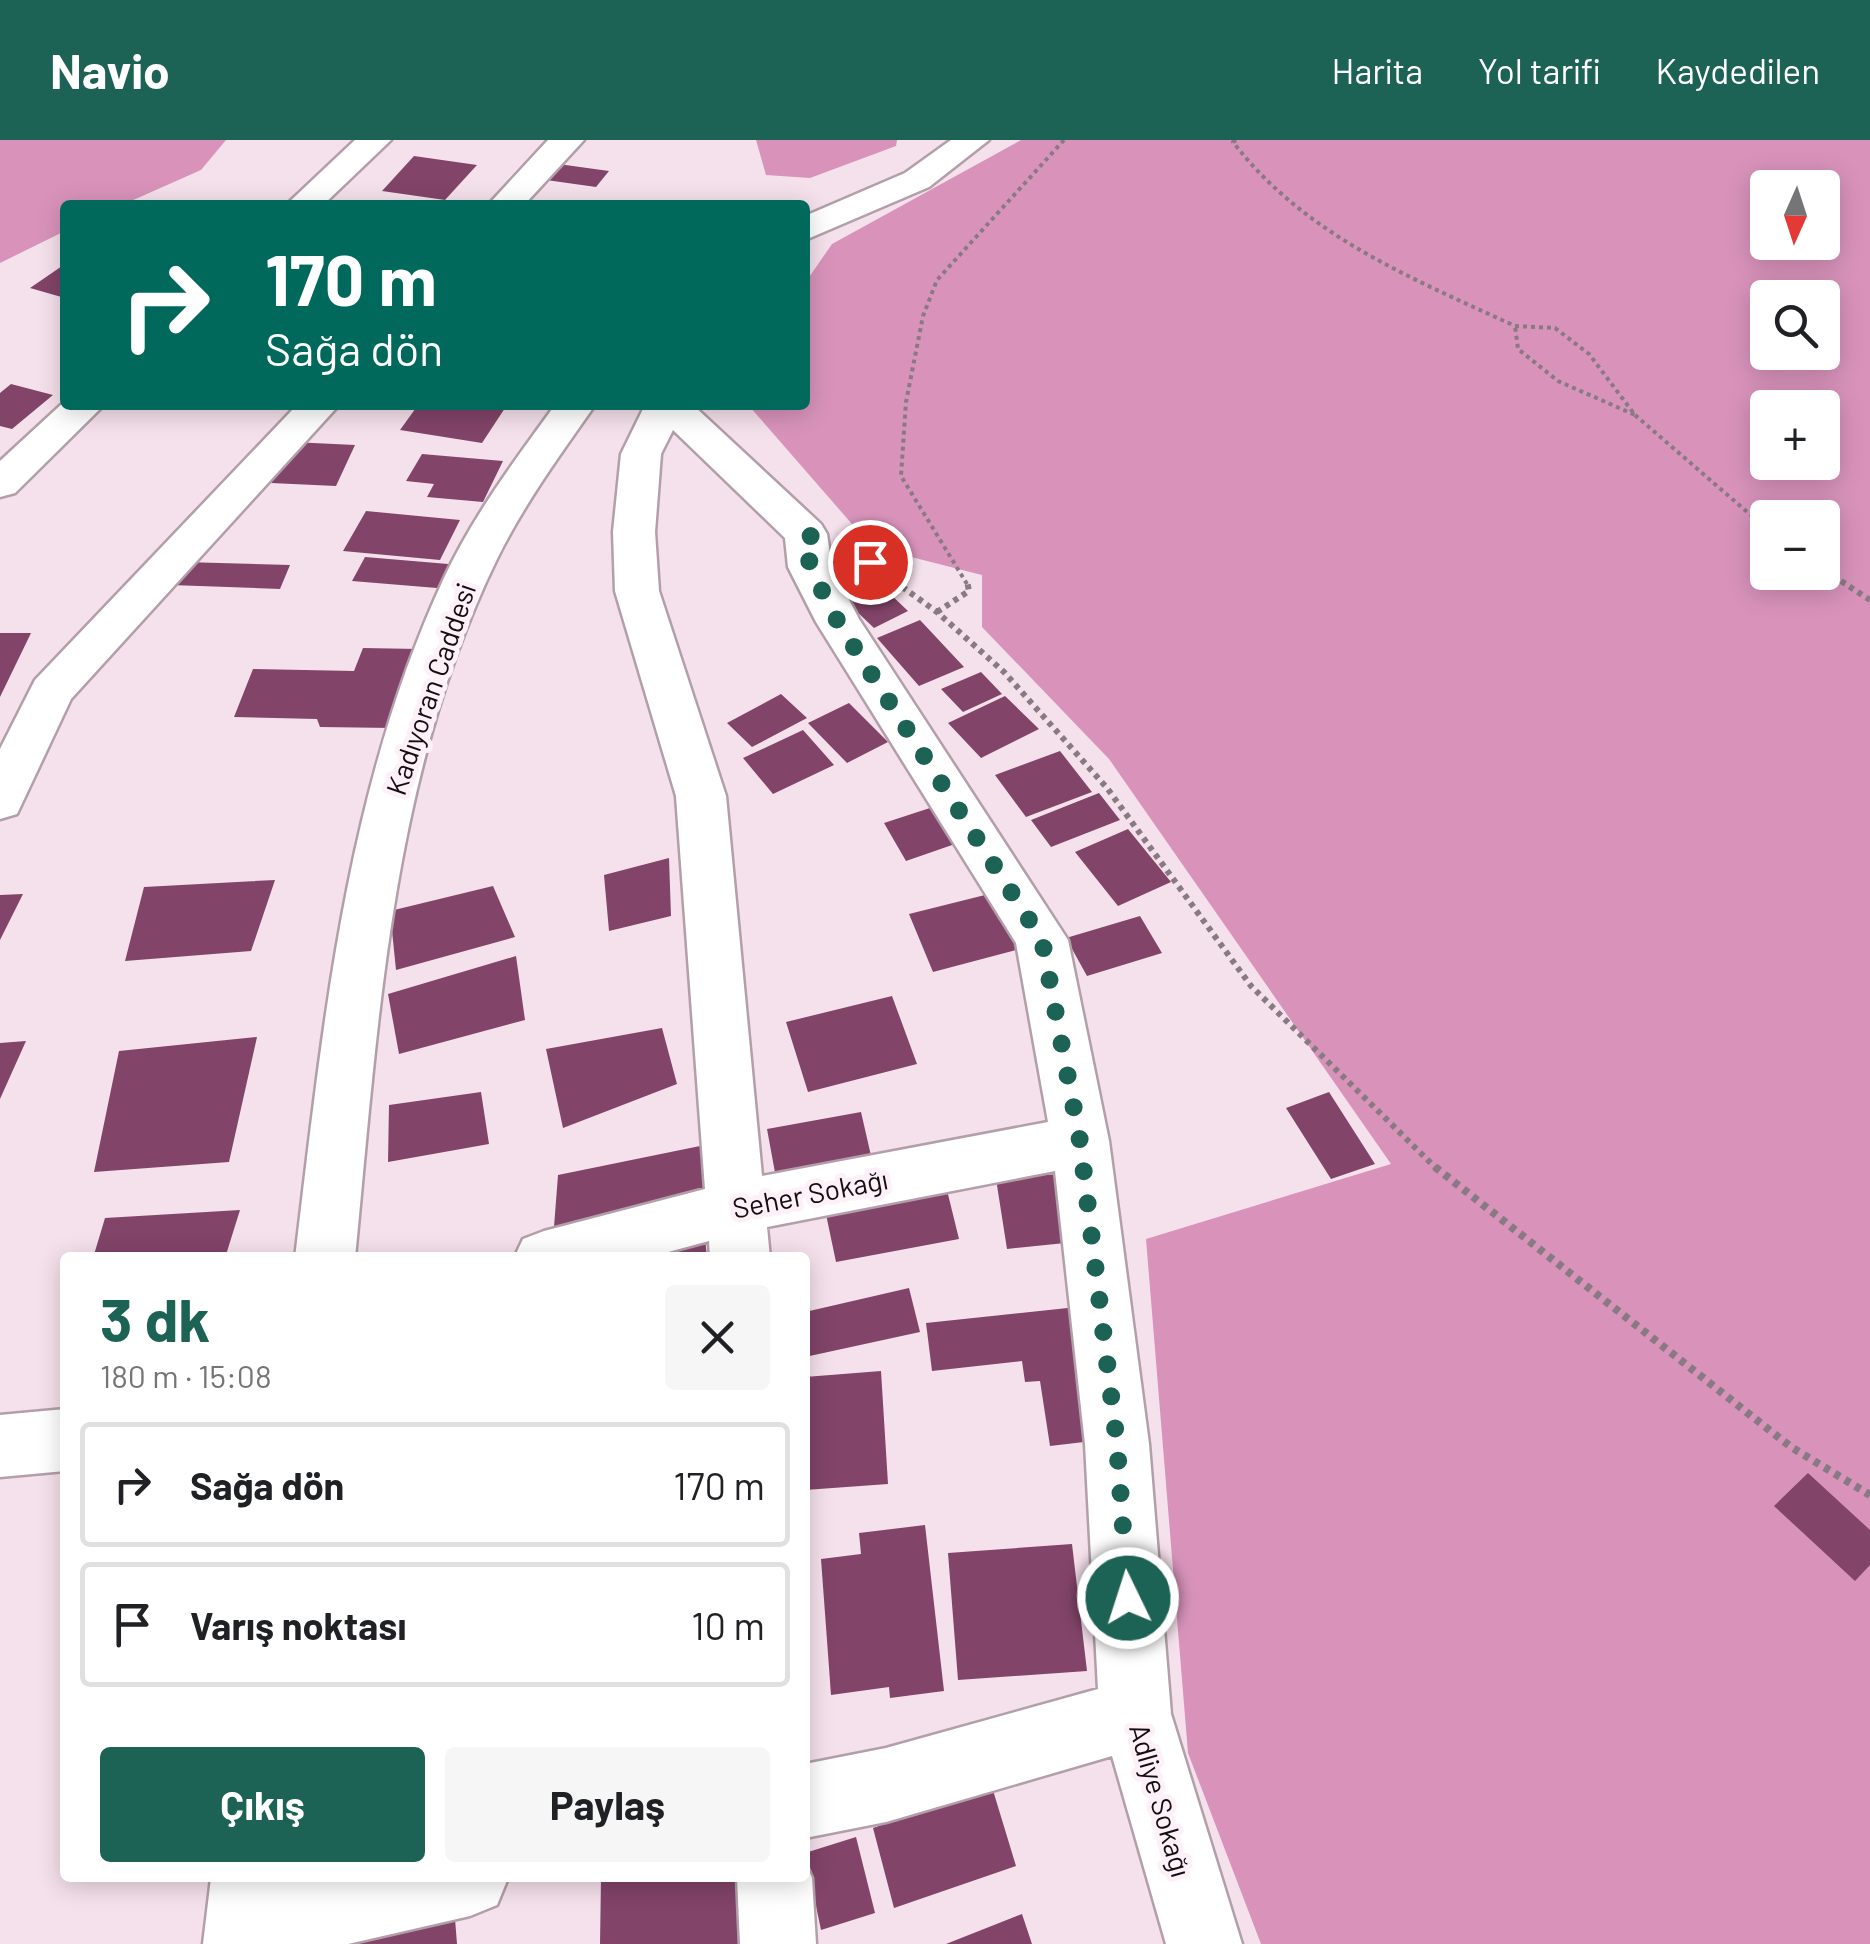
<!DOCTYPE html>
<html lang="tr">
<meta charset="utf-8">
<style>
:root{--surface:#fff;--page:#f6f6f6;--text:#202124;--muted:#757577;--line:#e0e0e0;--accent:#1d6355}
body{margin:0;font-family:Barlow,sans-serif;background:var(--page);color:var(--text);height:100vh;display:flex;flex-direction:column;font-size:38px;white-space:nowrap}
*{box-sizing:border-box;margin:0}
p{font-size:32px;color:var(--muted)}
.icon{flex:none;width:55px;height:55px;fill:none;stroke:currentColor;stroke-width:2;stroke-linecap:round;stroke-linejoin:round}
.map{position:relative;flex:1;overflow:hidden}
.drawer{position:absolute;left:60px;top:1112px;width:750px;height:630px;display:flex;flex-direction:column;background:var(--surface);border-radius:10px;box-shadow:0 5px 25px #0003}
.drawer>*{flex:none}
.top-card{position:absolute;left:60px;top:60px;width:750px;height:210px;border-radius:10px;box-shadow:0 5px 25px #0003;background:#00695c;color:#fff;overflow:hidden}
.needle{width:65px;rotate:183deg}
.controls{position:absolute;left:1750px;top:30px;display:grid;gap:20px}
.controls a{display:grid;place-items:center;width:90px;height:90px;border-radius:10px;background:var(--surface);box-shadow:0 5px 25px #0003;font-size:50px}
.pin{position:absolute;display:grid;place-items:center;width:85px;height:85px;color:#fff;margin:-42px;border:5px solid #fff;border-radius:50%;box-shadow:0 2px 10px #0007}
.me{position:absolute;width:110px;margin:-55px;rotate:356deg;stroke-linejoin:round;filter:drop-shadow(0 0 8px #0008)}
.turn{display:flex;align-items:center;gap:35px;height:210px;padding:0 40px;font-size:45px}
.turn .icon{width:130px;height:130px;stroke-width:2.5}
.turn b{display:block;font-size:70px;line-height:85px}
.round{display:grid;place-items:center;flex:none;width:105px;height:105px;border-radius:10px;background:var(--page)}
.overview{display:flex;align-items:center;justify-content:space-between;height:170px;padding:0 40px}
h1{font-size:60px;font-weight:700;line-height:75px;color:var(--accent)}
.button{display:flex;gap:20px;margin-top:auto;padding:20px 40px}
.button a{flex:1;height:115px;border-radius:10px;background:var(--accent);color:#fff;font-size:40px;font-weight:700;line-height:115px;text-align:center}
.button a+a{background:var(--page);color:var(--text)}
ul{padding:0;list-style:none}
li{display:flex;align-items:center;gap:30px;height:125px;margin:0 20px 15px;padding:0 20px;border:5px solid var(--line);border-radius:10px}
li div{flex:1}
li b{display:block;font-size:38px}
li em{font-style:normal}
header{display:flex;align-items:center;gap:60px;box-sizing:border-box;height:140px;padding:0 50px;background:var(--accent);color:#fff}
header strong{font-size:48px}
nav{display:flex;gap:55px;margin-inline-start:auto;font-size:35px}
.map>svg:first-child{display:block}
.forest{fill:#d993bb;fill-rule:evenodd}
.building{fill:#824469}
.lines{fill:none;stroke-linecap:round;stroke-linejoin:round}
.street-casing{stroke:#b29fa9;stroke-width:5}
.path-far2{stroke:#887a82;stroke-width:4;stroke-dasharray:4 4;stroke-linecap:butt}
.path-far1{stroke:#887a82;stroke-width:6;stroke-dasharray:5 5;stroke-linecap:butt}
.path{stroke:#887a82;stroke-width:8;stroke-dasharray:6 6;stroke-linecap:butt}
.street{fill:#fff;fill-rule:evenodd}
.route{stroke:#1d6355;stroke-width:18;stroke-dasharray:0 32.4}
.labels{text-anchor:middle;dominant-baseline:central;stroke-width:10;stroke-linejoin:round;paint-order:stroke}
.street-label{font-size:28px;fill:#130c10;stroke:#fdf1f7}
</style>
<header>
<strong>Navio</strong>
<nav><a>Harita</a><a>Yol tarifi</a><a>Kaydedilen</a></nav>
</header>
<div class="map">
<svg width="1870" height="1804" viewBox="0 0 1870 1804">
<rect width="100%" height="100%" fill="#f5e1eb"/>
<path class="forest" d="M0,0H226L201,30L122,65H65V91L0,123Z
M756,0H897L896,6L810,38L766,35Z
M1021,0H1870V1804H1261L1188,1613L1146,1099L1391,1024L1109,619L982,487V435L872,407L750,267L805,265V143L832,104ZM1768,48H1822V102H1768ZM1768,158H1822V212H1768ZM1768,268H1822V322H1768ZM1768,378H1822V432H1768Z"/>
<path class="building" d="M414,16L477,25L445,60L382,51Z
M551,23L609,31L596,47L539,39Z
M65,124V158L30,148Z
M11,244L53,255L12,289L0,286V253Z
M418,265H507L482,303L400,290Z
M292,302L355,305L336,346L271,343Z
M422,314L503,321L483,362L427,357L434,344L406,341Z
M366,371L460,380L440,420L343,411Z
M365,417L460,425L449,449L352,441Z
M183,422L290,425L280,449L171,445Z
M867,432L908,471L874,488L832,448Z
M920,480L964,527L919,546L877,498Z
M0,493H31L0,557Z
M363,508L419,509L393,588L320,587L317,579L234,577L253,529L354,531Z
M981,532L1002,554L963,572L941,549Z
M781,554L807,578L752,607L727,583Z
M1005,556L1039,589L981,618L948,583Z
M849,563L888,602L847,623L808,583Z
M803,590L834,625L773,654L743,618Z
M1060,611L1092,652L1026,677L995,635Z
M1099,653L1120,680L1051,707L1031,680Z
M933,667L955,704L906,721L884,683Z
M1128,689L1171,742L1118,766L1075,712Z
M669,718L671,776L609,791L604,735Z
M275,740L251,811L125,821L144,747Z
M493,746L515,797L396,830L390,771Z
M993,753L1020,809L933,832L909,774Z
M23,754L0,800V755Z
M1140,776L1162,813L1087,836L1066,798Z
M516,816L525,880L399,914L388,854Z
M892,856L917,924L808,952L786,882Z
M662,888L677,944L563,988L546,909Z
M257,897L229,1022L94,1032L119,911Z
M26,901L0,959V903Z
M481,952L489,1004L388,1022L389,965Z
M1329,952L1375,1024L1331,1039L1286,968Z
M861,972L872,1020L776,1038L767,989Z
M700,1006L708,1052L554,1087L558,1035Z
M1062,1033L1075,1102L1007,1109L996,1039Z
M944,1038L959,1099L836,1122L823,1060Z
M240,1070L225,1118H93L105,1078Z
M705,1097L707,1118H633Z
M909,1148L920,1192L805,1217V1172Z
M1077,1167L1101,1300L1050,1306L1040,1241L1025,1242L1022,1221L932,1231L926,1183Z
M881,1231L888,1344L805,1350V1237Z
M1808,1333L1870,1390V1425L1855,1441L1774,1366Z
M925,1385L944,1551L890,1558L889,1547L831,1555L821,1419L861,1414L859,1393Z
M1072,1404L1087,1531L958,1540L948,1413Z
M992,1647L1016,1726L894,1768L873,1688Z
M856,1697L875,1773L821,1790L805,1713Z
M601,1738H744L746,1804H600Z
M454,1766L457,1804H330Z
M1022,1774L1032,1804H946Z"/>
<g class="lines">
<g class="street-casing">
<path id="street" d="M355,0H391L323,65H286Z
M548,0H584L524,65H488Z
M951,0H989L929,47L805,100V76L905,33Z
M65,261V265H104L15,353L0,357V321Z
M297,265H339L71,559L17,674L0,679V609L35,540Z
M555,265H595C560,315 524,364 497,419C391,635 378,883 355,1118H295C323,887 345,651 444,438C473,376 515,320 555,265Z
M645,265H693L821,384L827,394L832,427L859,479L1068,800L1109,1001L1149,1304L1171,1574L1242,1804H1166L1112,1616L886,1682L805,1698V1624L886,1608L1098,1549L1085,1304L1055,1031L767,1087L770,1118H710L709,1101L646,1118H514L523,1099L544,1091L705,1049L676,656L615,451L613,392L621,314ZM673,290L785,398L788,427L816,482L1016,803L1048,982L762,1036L726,656L659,451L655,392L661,314Z
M65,1269V1331L0,1337V1275Z
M805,1722L812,1738L816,1804H740L737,1738H805Z
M211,1738H286V1742L306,1738H508L497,1765L470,1776L348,1804H203Z"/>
</g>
<path class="path-far2" d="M1236,0L1233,2C1304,95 1411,138 1515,186
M1515,186L1555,188L1589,214L1635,275L1558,241L1518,209Z
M1635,275L1768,390
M860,417L897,444
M1822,429L1845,444
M967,444L901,336L906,262L923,176L937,140L1064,0"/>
<path class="path-far1" d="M894,441L937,472L1004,532L1107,648L1251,846L1438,1030
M1841,441L1870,460
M937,472L969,451L967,441"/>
<path class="path" d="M1435,1027L1791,1307L1870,1355"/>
<use href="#street" class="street"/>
</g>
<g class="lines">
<path class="route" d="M870,422L806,394L810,427L838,482L1042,800L1080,1001L1117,1304L1128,1458"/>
</g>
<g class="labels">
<g class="street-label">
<text transform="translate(430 549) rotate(-71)">Kadıyoran Caddesi</text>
<text transform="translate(810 1053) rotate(-11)">Seher Sokağı</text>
<text transform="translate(1161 1660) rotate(74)">Adliye Sokağı</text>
</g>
</g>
</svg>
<div class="controls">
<a><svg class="needle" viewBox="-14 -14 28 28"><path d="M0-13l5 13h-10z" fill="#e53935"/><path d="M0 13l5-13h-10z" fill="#757577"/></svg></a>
<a><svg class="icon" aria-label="search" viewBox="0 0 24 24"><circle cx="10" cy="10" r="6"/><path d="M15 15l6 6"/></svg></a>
<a>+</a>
<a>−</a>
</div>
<div class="pin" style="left:870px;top:422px;background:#d93025"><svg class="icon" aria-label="arrive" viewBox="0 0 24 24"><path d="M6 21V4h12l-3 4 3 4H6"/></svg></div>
<svg class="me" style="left:1128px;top:1458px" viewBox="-20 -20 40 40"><circle r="17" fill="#1d6355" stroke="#fff" stroke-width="3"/><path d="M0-11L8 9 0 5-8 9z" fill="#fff"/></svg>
<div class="top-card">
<div class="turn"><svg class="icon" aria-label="right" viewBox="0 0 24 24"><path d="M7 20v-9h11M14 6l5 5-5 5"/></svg><div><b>170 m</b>Sağa dön</div></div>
</div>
<section class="drawer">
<div class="overview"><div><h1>3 dk</h1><p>180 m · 15:08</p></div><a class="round"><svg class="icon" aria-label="close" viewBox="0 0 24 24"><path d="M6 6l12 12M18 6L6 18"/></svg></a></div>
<ul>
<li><svg class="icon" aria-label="right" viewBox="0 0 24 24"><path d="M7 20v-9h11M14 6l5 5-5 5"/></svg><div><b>Sağa dön</b></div><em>170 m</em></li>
<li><svg class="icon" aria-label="arrive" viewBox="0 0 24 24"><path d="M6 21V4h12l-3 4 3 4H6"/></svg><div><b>Varış noktası</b></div><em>10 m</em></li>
</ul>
<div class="button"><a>Çıkış</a><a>Paylaş</a></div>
</section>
</div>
